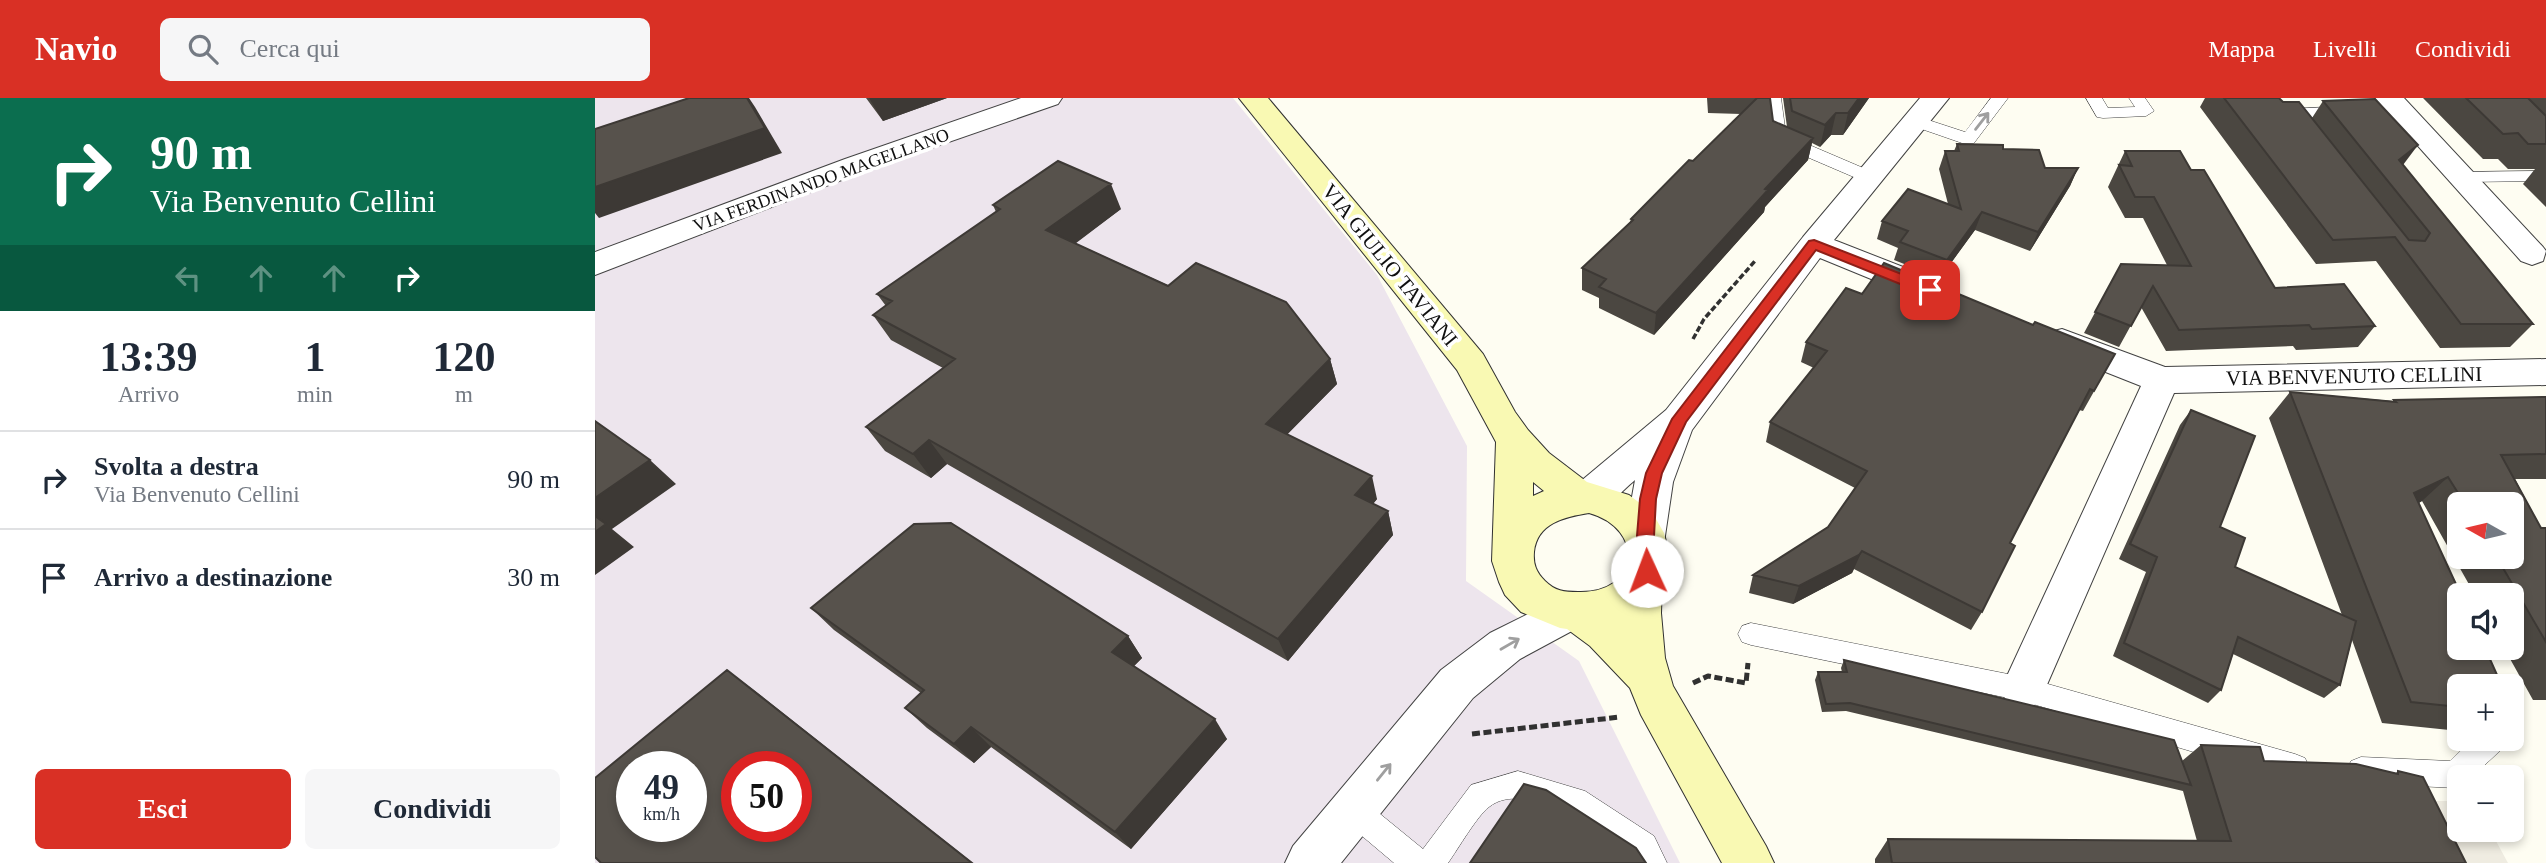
<!DOCTYPE html>
<html lang="it">
<meta charset="utf-8">
<style>
:root{--surface:#fff;--page:#f6f6f7;--text:#1f2937;--muted:#747a83;--line:#e0e1e3;--accent:#d93025}
body{margin:0;font-family:"Times New Roman",serif;background:var(--page);color:var(--text);height:100vh;display:flex;flex-direction:column;font-size:26px;white-space:nowrap}
*{box-sizing:border-box;margin:0}
p{font-size:23px;color:var(--muted)}
.icon{flex:none;width:38px;height:38px;fill:none;stroke:currentColor;stroke-width:2;stroke-linecap:round;stroke-linejoin:round}
.map{position:relative;flex:1;overflow:hidden}
.drawer{display:flex;flex-direction:column;background:var(--surface);width:595px}
.drawer>*{flex:none}
.hud{background:#0b6e4f;color:#fff;overflow:hidden}
.needle{width:46px;rotate:278deg}
.buttons{position:absolute;left:1852px;top:394px;display:grid;gap:14px}
.buttons a{display:grid;place-items:center;width:77px;height:77px;border-radius:10px;background:var(--surface);box-shadow:0 4px 10px #0003;font-size:35px}
.speed{position:absolute;left:21px;top:653px;display:flex;gap:14px;font-size:35px;font-weight:700;text-align:center}
.speed>*{display:grid;place-content:center;width:91px;height:91px;border-radius:50%;background:var(--surface);box-shadow:0 4px 10px #0003;line-height:1}
.speed small{font-size:18px;font-weight:400}
.speed .limit{border:10px solid #d22;background:#fff;color:#111}
.pin{position:absolute;display:grid;place-items:center;width:60px;height:60px;color:#fff;margin:-30px;border-radius:14px;box-shadow:0 4px 10px #0006}
.me{position:absolute;width:77px;margin:-38px;rotate:358deg;stroke-linejoin:round;filter:drop-shadow(0 0 5px #0008)}
.turn{display:flex;align-items:center;gap:24px;height:147px;padding:0 35px;font-size:32px}
.turn .icon{width:91px;height:91px;stroke-width:2.5}
.turn b{display:block;font-size:49px;line-height:60px}
.lanes{display:flex;align-items:center;height:66px;padding:0 35px;background:#0003;justify-content:center;gap:35px;direction:ltr}
.lanes .off{opacity:.35}
.eta{display:flex;justify-content:space-evenly;align-items:center;height:119px;text-align:center}
.eta b{font-size:42px;font-weight:600;line-height:49px}
.cta{display:flex;gap:14px;margin-top:auto;padding:14px 35px}
.cta a{flex:1;height:80px;border-radius:10px;background:var(--accent);color:#fff;font-size:28px;font-weight:600;line-height:80px;text-align:center}
.cta a+a{background:var(--page);color:var(--text)}
ul{padding:0;list-style:none}
li{display:flex;align-items:center;gap:21px;height:98px;padding:0 35px;border-top:2px solid var(--line)}
li div{flex:1}
li b{display:block;font-size:26px}
li em{font-style:normal}
header{display:flex;align-items:center;gap:42px;box-sizing:border-box;height:98px;padding:0 35px;background:var(--accent);color:#fff}
header strong{font-size:33px}
nav{display:flex;gap:38px;margin-inline-start:auto;font-size:24px}
.search{width:490px;height:63px;background:var(--page);display:flex;align-items:center;gap:18px;box-sizing:border-box;padding:0 24px;border-radius:10px;color:var(--muted);font-size:26px}
main{display:flex;flex:1;min-height:0}
.map>svg:first-child{display:block}
.industrial{fill:#ede5ed;fill-rule:evenodd}
.plaza{fill:#efece1}
.lines{fill:none;stroke-linecap:round;stroke-linejoin:round}
.service-casing{stroke:#424242;stroke-width:1}
.minor-casing{stroke:#424242;stroke-width:2}
.secondary-casing{stroke:#313131;stroke-width:2}
.path-far1{stroke:#313131;stroke-width:3.5;stroke-dasharray:6 2.5;stroke-linecap:butt}
.path{stroke:#313131;stroke-width:5;stroke-dasharray:8 3.5;stroke-linecap:butt}
.service{fill:#fff;fill-rule:evenodd}
.minor{fill:#fff;fill-rule:evenodd}
.secondary{fill:#f9f9b3;fill-rule:evenodd}
.wall{fill:#4b4741;fill-rule:evenodd}
.shaded-wall{fill:#3d3935}
.building{fill:#57524c;stroke:#3d3935;stroke-width:2;fill-rule:evenodd}
.oneway{stroke:#9f9f9f}
.route{fill:#d93025;stroke:#8d1f18;stroke-width:2}
.labels{text-anchor:middle;dominant-baseline:central;stroke-width:7;stroke-linejoin:round;paint-order:stroke}
.far-street-label{font-size:18px;fill:#0f0f0f;stroke:#fff}
.street-label{font-size:21px;fill:#0f0f0f;stroke:#fff}
</style>
<header>
<strong>Navio</strong>
<div class="search"><svg class="icon" aria-label="search" viewBox="0 0 24 24"><circle cx="10" cy="10" r="6"/><path d="M15 15l6 6"/></svg>Cerca qui</div>
<nav><a>Mappa</a><a>Livelli</a><a>Condividi</a></nav>
</header>
<main>
<section class="drawer">
<div class="hud">
<div class="turn"><svg class="icon" aria-label="right" viewBox="0 0 24 24"><path d="M7 20v-9h11M14 6l5 5-5 5"/></svg><div><b>90 m</b>Via Benvenuto Cellini</div></div>
<div class="lanes"><svg class="icon off" aria-label="left" viewBox="0 0 24 24"><path d="M17 20v-9H6M10 6l-5 5 5 5"/></svg><svg class="icon off" aria-label="ahead" viewBox="0 0 24 24"><path d="M12 20V5M6 11l6-6 6 6"/></svg><svg class="icon off" aria-label="ahead" viewBox="0 0 24 24"><path d="M12 20V5M6 11l6-6 6 6"/></svg><svg class="icon" aria-label="right" viewBox="0 0 24 24"><path d="M7 20v-9h11M14 6l5 5-5 5"/></svg></div>
</div>
<div class="eta">
<div><b>13:39</b><p>Arrivo</p></div>
<div><b>1</b><p>min</p></div>
<div><b>120</b><p>m</p></div>
</div>
<ul>
<li><svg class="icon" aria-label="right" viewBox="0 0 24 24"><path d="M7 20v-9h11M14 6l5 5-5 5"/></svg><div><b>Svolta a destra</b><p>Via Benvenuto Cellini</p></div><em>90 m</em></li>
<li><svg class="icon" aria-label="arrive" viewBox="0 0 24 24"><path d="M6 21V4h12l-3 4 3 4H6"/></svg><div><b>Arrivo a destinazione</b></div><em>30 m</em></li>
</ul>
<div class="cta"><a>Esci</a><a>Condividi</a></div>
</section>
<div class="map">
<svg width="1951" height="765" viewBox="0 0 1951 765">
<rect width="100%" height="100%" fill="#fefdf2"/>
<path class="industrial" d="M0,0H638L782,177L872,348L871,483L984,563L1085,765H0ZM37,668H96V728H37ZM142,668H201V728H142Z"/>
<path class="plaza" d="M1802,703H1864V732H1895L1913,765H1832Z"/>
<g class="lines">
<g class="service-casing">
<path id="service" d="M1170,0H1186L1191,37L1280,75L1283,79L1280,83H1268L1177,44Z
M1396,0H1413L1379,45H1367L1315,27L1313,23L1321,18L1370,34Z
M1491,0H1507L1513,10L1540,9L1534,0H1550L1559,13L1551,18L1508,20L1502,19Z
M1804,6L1812,11L1810,15L1704,20L1703,26C1693,28 1689,24 1684,16L1692,11Z
M1951,73V83L1867,84L1858,79L1867,74Z
M1156,525L1428,579L1700,656L1710,660L1714,669L1710,678L1700,682L1689,681L1428,603L1156,547L1147,544L1143,536L1147,528Z
M1879,640H1912L1909,649L1877,679H1864V689L1860,690L1766,685L1756,681L1752,672L1756,663L1766,659L1855,663Z
M923,673L990,693L1059,738L1072,765H1042L1039,758C1008,738 931,679 894,709C882,718 863,751 853,765H799L748,722L744,712L748,702L758,698L768,702L828,751L876,687Z"/>
</g>
<g class="minor-casing">
<path id="minor" d="M426,0H467L463,6L270,73L0,177V154L250,61Z
M1325,0H1354L1239,142L1344,183L1349,191L1344,199L1332,202L1320,199L1225,160L1097,332L1078,384L1070,438L1064,450L1050,454L1036,450L1030,438L1040,382C1021,398 1007,419 980,410L975,399L980,388L1071,312L1208,139Z
M1780,0H1809L1948,149L1951,153L1948,163L1937,167L1926,163Z
M1467,231L1570,269L1951,261V287L1579,295L1444,605L1428,611L1412,605L1406,591L1546,288L1455,252L1450,243L1455,234Z
M973,496L988,501L994,514L988,527L925,561L878,600L746,765H690L698,748L846,572L895,535Z"/>
</g>
<g class="secondary-casing">
<path id="secondary" d="M644,0H673L888,256L920,314L933,332L954,355L992,384L1034,397L1057,414L1069,435L1074,457L1067,485L1066,515L1070,560L1078,588L1171,748L1179,765H1127L1046,617L1035,590L995,548L972,531L965,530L926,514L910,497L904,484L897,463L901,344L862,272ZM938,384L949,393L938,398ZM994,415C1051,431 1045,496 983,494C969,494 960,493 950,483C941,474 938,466 939,454C942,425 969,419 994,415Z"/>
</g>
<path class="path-far1" d="M1098,241L1109,221L1160,163"/>
<path class="path" d="M1098,585L1113,578L1151,585L1153,565
M877,636L1025,619"/>
<use href="#service" class="service"/>
<use href="#minor" class="minor"/>
<use href="#secondary" class="secondary"/>
</g>
<path class="wall" d="M271,0H352L288,23Z
M1112,0H1175L1178,23L1192,29L1188,0H1274L1248,37H1236L1225,49L1217,45L1213,62L1170,109L1169,114L1059,237L1004,210V200L987,192V170L1035,124L1036,121L1098,63L1146,16L1113,15Z
M1610,0H1684L1688,4L1717,20L1728,3L1808,67L1938,226L1915,249L1845,250L1781,163L1721,166L1605,9Z
M1828,0H1951V109L1928,86L1940,71H1913L1903,61H1888Z
M1362,46L1408,51L1450,70H1483L1475,88L1435,153L1380,132L1345,180L1299,162L1303,150L1282,141L1287,123L1353,106L1344,71L1350,53H1359Z
M1530,53L1596,72L1680,190L1780,228L1763,249L1701,252L1698,248L1571,253L1546,209L1524,249L1489,235L1526,166L1572,167L1548,120H1530L1513,89Z
M398,107L526,111L480,145L735,261L742,286L692,336L782,401L778,406L793,413L798,437L693,563L352,366L336,380L290,353L271,329L348,270L296,242L278,217L291,208L282,196L401,114Z
M1267,196L1438,227L1520,256L1488,313L1484,312L1415,445L1387,514L1376,532L1259,471L1257,475L1198,506L1154,495L1158,477L1233,429L1260,390L1171,344L1175,324L1219,270L1206,264L1211,244Z
M1695,294L1798,303L1799,302L1951,299V381H1920L1946,430H1951V602H1938L1909,550H1916V497H1880L1827,403L1824,405L1864,588V633L1787,625L1757,542L1745,587L1729,600L1638,556L1626,592L1613,605L1518,558L1551,474L1524,461L1585,327L1596,312L1625,429L1640,469L1747,517L1674,320ZM1864,406H1916V458H1864Z
M216,510L533,538L547,560L539,568L632,641L536,751L396,649L379,665L332,630L310,610L326,595L239,532Z
M1249,562L1587,663L1606,647L1669,663L1801,675L1803,673L1871,765H1280V761L1293,741L1602,743L1588,693L1251,613L1227,614L1220,582L1223,574H1247L1246,570Z"/>
<path class="shaded-wall" d="M152,0H154L160,9L187,55L4,120L0,115V89Z
M274,0H352L288,23Z
M1264,0H1274L1248,37L1253,15Z
M1241,15L1236,37L1225,49L1230,27Z
M1218,40L1213,62L1170,109L1169,114L1059,237L1061,215L1170,91Z
M1823,47L1805,71L1804,62Z
M1483,70L1475,88L1435,153L1443,134Z
M516,86L526,111L464,158L451,132Z
M1387,114L1380,132L1345,180L1352,162Z
M735,261L742,286L679,350L671,326Z
M334,342L352,366L336,380L318,356Z
M55,362L81,386L17,431L39,449L0,477V400Z
M777,378L782,401L766,420L760,397Z
M1853,379L1827,403L1794,420L1819,395Z
M793,413L798,437L693,563L683,541Z
M1267,453L1257,475L1198,506L1204,488Z
M533,538L547,560L532,575L517,554Z
M132,572L160,593L378,765H377Z
M620,621L632,641L536,751L520,734Z
M376,629L396,649L379,665L359,646Z"/>
<path class="building" d="M94,0H152L170,30L0,89V31Z
M1162,0H1175L1178,23L1218,40L1170,91L1173,92L1061,215L1004,189L1011,181L987,170L1038,122L1036,121L1094,62L1098,63Z
M1195,0H1264L1253,15H1241L1230,27L1197,13Z
M1629,0H1684L1688,4H1704L1814,142L1830,143L1835,135L1728,3L1780,1L1823,47L1804,62L1938,226H1866L1800,139L1738,142Z
M1871,0H1933L1951,18V46H1933L1923,35L1908,36Z
M1362,46L1408,47V51L1444,52L1450,70H1483L1443,134L1387,114L1352,162L1305,144L1313,133L1287,123L1313,91L1366,111L1350,53H1364Z
M1530,53H1585L1596,72H1609L1680,190L1749,186L1780,228L1717,231L1714,227L1584,232L1558,188L1536,228L1500,214L1526,166L1596,168L1559,99H1540L1524,67L1537,68Z
M463,63L516,86L451,132L573,188L601,165L691,204L735,261L671,326L777,378L760,397L793,413L683,541L334,342L318,356L271,329L360,261L278,217L297,203L282,196L405,111L398,107Z
M1289,165L1438,227L1440,224L1520,256L1499,293L1495,291L1415,445L1420,448L1387,514L1267,453L1264,457L1204,488L1158,477L1233,429L1272,373L1175,324L1232,253L1211,244L1251,190L1267,196Z
M1695,294L1801,304L1799,302L1951,299V356L1906,357L1946,430H1951V544L1901,458H1916V406H1870L1853,379L1819,395L1866,497H1864V550H1890L1907,588H1864V609L1816,604Z
M1596,312L1660,338L1625,429L1650,440L1640,469L1761,523L1745,587L1643,539L1626,592L1529,545L1562,459L1535,446Z
M0,323L55,362L0,400Z
M0,418L11,426L0,434Z
M356,425L533,538L517,554L620,621L520,734L376,629L359,646L310,610L329,592L216,510L319,426Z
M1249,562L1579,642L1596,687L1255,605L1231,606L1223,574H1252Z
M132,572L377,765H6L0,759V680ZM37,668H96V728H37ZM142,668H201V728H142Z
M1606,647L1665,649L1669,663L1761,666L1803,676V673L1828,679L1871,765H1297L1293,741L1636,743Z
M929,686L951,692L1041,750L1051,765H875Z"/>
<defs><path id="oneway-shaft" d="M-6 0H5M1.5-3L5.5 0L1.5 3" fill="none" stroke-width="1.6" stroke-linecap="round" stroke-linejoin="round" transform="scale(1.75)"/></defs>
<g class="oneway">
<use href="#oneway-shaft" transform="translate(1387 23) rotate(-52)"/>
<use href="#oneway-shaft" transform="translate(915 546) rotate(-30)"/>
<use href="#oneway-shaft" transform="translate(789 674) rotate(-51)"/>
</g>
<path class="route" d="M1219,142L1340,189L1342,192L1335,197L1330,196L1221,152L1091,324L1067,375L1061,401L1059,438L1063,461L1058,478H1046L1042,438L1045,401L1051,375L1077,321L1214,143Z"/>
<g class="labels">
<g class="far-street-label">
<text transform="translate(226 82) rotate(-20)">VIA FERDINANDO MAGELLANO</text>
</g>
<g class="street-label">
<text transform="translate(795 167) rotate(51)">VIA GIULIO TAVIANI</text>
<text transform="translate(1759 278) rotate(-1)">VIA BENVENUTO CELLINI</text>
</g>
</g>
</svg>
<div class="buttons">
<a><svg class="needle" viewBox="-14 -14 28 28"><path d="M0-13l5 13h-10z" fill="#e53935"/><path d="M0 13l5-13h-10z" fill="#747a83"/></svg></a>
<a><svg class="icon" aria-label="sound" viewBox="0 0 24 24"><path d="M4 9h4l5-4v14l-5-4H4zM17 9q2 3 0 6"/></svg></a>
<a>+</a>
<a>−</a>
</div>
<div class="speed"><div>49<small>km/h</small></div><div class="limit">50</div></div>
<div class="pin" style="left:1335px;top:192px;background:#d93025"><svg class="icon" aria-label="arrive" viewBox="0 0 24 24"><path d="M6 21V4h12l-3 4 3 4H6"/></svg></div>
<svg class="me" style="left:1052px;top:473px" viewBox="-20 -20 40 40"><circle r="19" fill="#fff"/><path d="M0-13L10 11 0 6-10 11z" fill="#d93025"/></svg>
</div>
</main>
